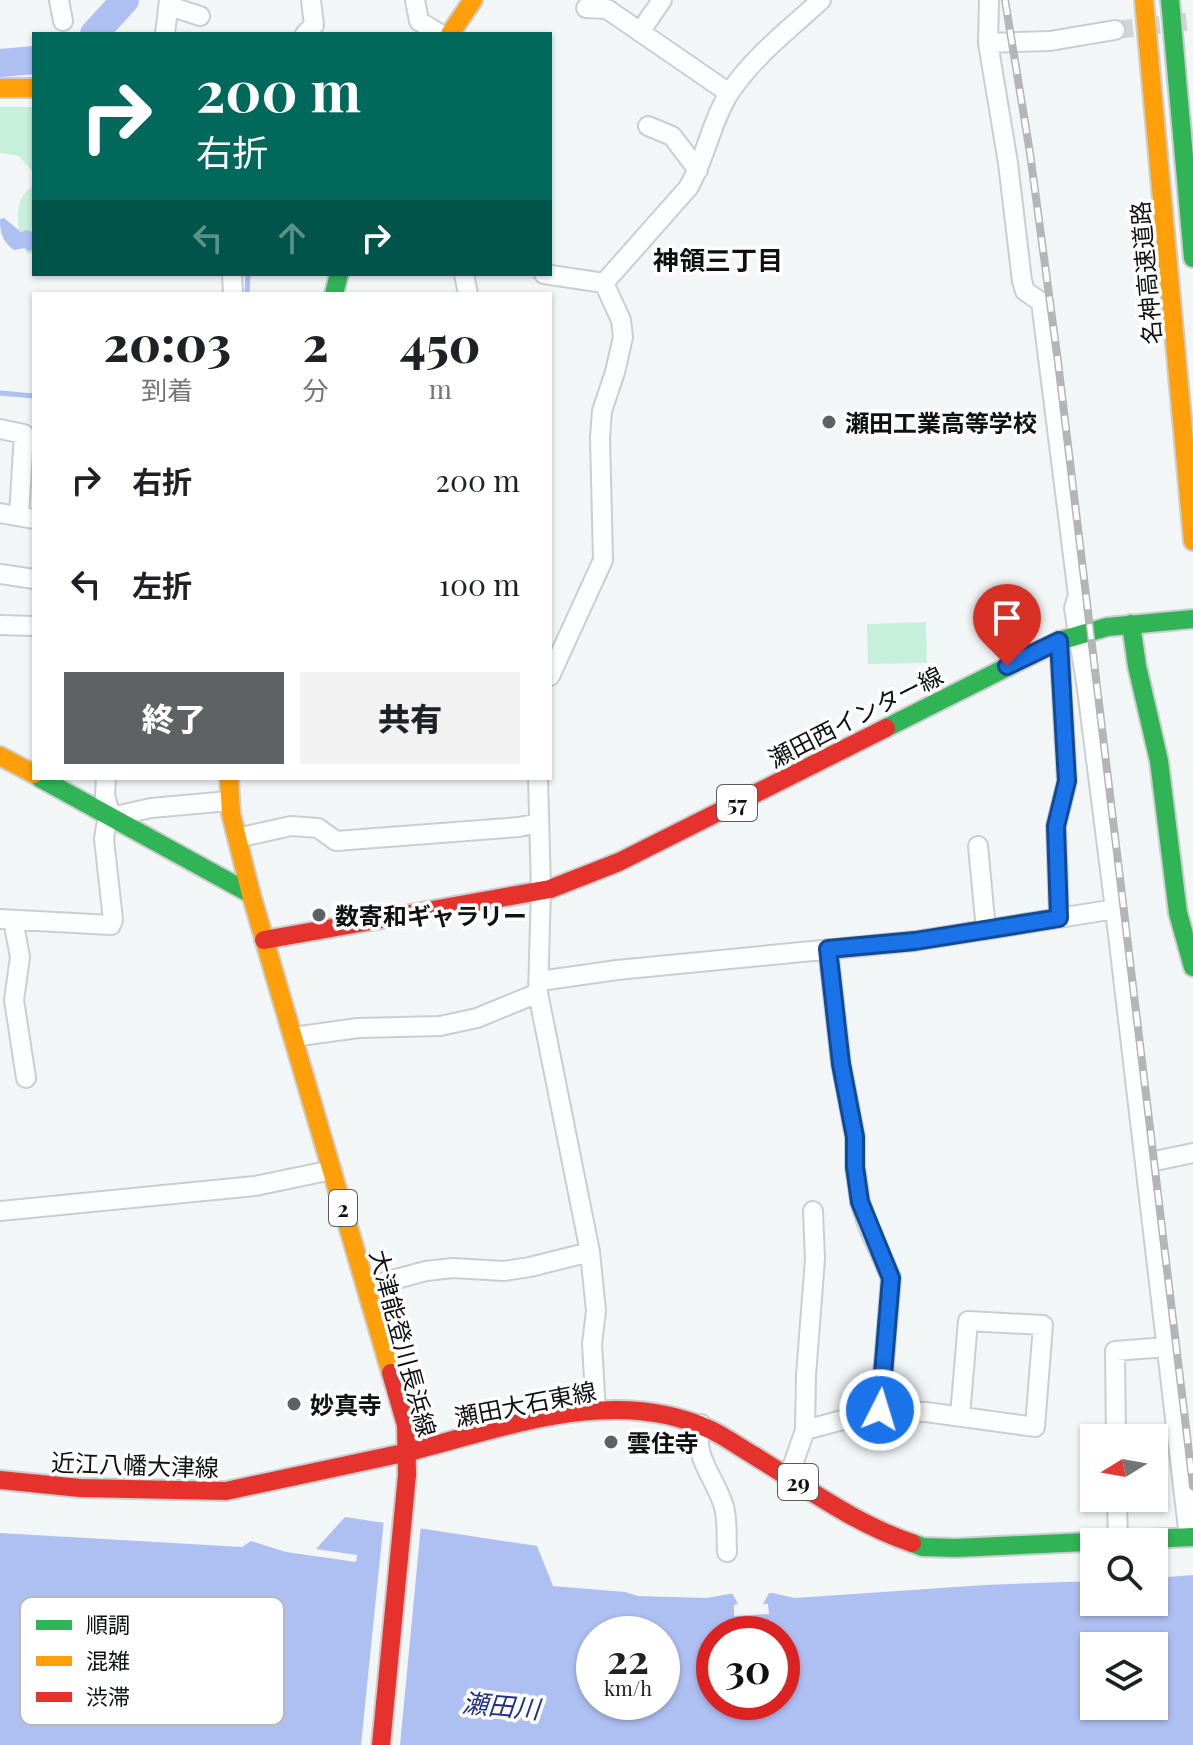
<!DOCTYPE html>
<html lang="ja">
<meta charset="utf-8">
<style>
:root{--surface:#fff;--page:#f2f2f2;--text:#202124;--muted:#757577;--accent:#5f6262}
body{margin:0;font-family:"Playfair Display","Noto Sans JP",serif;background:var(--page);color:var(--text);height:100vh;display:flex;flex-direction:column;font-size:30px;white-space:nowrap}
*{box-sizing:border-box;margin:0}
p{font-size:26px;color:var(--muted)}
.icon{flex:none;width:44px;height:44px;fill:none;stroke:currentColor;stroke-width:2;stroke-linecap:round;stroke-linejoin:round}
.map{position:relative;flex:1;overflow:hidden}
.details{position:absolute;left:32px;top:292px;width:520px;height:488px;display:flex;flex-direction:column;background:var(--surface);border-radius:0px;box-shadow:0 2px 6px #0004}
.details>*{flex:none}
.hud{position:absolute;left:32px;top:32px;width:520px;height:244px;border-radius:0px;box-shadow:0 2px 6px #0004;background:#00695c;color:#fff;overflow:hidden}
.needle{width:52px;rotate:259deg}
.tools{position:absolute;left:1080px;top:1424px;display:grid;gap:16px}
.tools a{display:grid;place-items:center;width:88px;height:88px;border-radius:0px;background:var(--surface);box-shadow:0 2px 6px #0004;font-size:40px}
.speed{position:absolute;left:576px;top:1616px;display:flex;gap:16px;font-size:40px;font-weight:700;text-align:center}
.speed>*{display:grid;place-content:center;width:104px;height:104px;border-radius:50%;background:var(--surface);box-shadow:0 2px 6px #0004;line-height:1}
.speed small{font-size:20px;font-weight:400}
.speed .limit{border:12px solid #d22;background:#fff;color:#111}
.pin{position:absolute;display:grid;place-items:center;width:68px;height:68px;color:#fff;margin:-82px -34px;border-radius:50% 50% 50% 0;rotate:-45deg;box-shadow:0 0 8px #0007}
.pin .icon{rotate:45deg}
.me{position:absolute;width:88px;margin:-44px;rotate:5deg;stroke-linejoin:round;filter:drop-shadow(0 0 6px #0008)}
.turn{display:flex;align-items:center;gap:28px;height:168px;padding:0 32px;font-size:36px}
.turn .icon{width:104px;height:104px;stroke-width:2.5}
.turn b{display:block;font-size:56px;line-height:68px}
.lanes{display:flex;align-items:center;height:76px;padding:0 32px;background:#0003;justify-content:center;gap:40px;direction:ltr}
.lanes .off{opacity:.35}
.eta{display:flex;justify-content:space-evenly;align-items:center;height:136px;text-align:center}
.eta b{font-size:48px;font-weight:800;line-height:56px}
.button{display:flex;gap:16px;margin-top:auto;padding:16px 32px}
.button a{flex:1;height:92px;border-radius:0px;background:var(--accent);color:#fff;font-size:32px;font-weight:800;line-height:92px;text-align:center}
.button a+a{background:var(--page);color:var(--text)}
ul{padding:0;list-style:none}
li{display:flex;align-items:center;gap:24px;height:104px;padding:0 32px}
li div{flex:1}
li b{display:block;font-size:30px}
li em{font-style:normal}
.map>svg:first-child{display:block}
.green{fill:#c6efdc}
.water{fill:#aebff2;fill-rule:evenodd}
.pier{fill:#f2f6f7}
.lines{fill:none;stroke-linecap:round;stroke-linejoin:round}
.stream{stroke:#aebff2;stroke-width:5}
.river{stroke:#aebff2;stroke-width:28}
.street-tunnel{stroke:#d0d4d5;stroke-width:18;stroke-dasharray:18 9;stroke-linecap:butt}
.street-casing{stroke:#cbcecf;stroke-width:22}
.fast-casing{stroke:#cbcecf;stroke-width:22}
.slow-casing{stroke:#cbcecf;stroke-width:22}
.jam-casing{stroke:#cbcecf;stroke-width:22}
.street{stroke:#fdfefe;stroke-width:18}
.fast{stroke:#30b455;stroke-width:18}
.slow{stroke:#ff9f0a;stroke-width:18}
.jam{stroke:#e5322d;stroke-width:18}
.rail-casing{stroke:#b4b5b6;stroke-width:8}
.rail{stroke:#fff;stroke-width:5;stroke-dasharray:15;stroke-linecap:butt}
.route-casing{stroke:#114b97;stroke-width:20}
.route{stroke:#1a73e8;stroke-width:14}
.poi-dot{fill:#5f6262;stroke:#fff;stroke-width:3}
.labels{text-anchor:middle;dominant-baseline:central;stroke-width:7;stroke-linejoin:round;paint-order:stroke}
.shield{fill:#fff;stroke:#585959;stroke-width:2}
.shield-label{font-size:22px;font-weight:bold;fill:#101212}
.street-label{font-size:24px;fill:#101212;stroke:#fff}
.poi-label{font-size:24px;font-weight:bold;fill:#101212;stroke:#fff;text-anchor:start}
.neighbourhood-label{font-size:26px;font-weight:bold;fill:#101212;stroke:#fff}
.water-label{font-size:26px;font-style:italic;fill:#233183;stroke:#fff}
.key{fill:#fff;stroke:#b7b8b8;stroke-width:2}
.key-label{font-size:22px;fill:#101212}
</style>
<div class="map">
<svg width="1193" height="1745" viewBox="0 0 1193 1745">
<rect width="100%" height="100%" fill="#f2f6f7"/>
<path class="green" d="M0,107H34V173L19,156L0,153Z
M34,186V253L27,254C17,234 10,198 34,186Z
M926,622L927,663L868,664L867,624Z"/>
<path class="water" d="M4,218L21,232L27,230L32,232L34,250L28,251L25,248L14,250C2,241 0,233 0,219Z
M345,1517L537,1546L553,1586L625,1592L638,1596L706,1598L729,1594L772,1593L795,1598L985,1585L1094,1581V1602H1154V1578L1193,1575V1745H0V1533L242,1547L251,1541L286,1552L356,1562L357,1555L316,1549ZM594,1634H662V1702H594ZM714,1634H782V1702H714ZM1094,1646H1154V1706H1094Z"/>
<path class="pier" d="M384,1519L421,1525L400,1745H361Z
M731,1591H770L763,1604H768L769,1614L734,1616V1605L738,1604Z"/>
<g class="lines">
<path class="stream" d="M247,294L248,274
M0,393L34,396"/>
<path class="river" d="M94,34L125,0
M0,63L34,60"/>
<path class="street-tunnel" d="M1115,30L1193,21"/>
<g class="street-casing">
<path id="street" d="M59,0L63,21
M415,0L419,21L440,34
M989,0L988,43L1008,163L1022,281L1025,291L1041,302L1078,595L1074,608L1087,689L1115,909L1189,1537
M169,6L200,16
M586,8L607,9L729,93
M640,32L662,0
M165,34L169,0
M305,34L314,25L311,0
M988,43L1050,41L1115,30
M648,126L672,136L698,170
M232,274L233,294
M464,274L468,294
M544,274L604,283
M604,283L688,188C706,158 711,121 730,92C755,55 789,30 821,0
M0,429L24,434L19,516
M0,513L34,519
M0,574L34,579
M0,625L34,626
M550,676L603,560L600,437L602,411L615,372L623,337L621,320L604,283
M538,778L541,890L538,993L590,1252L596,1311L592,1344L596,1411
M111,817L151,808L229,801
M237,838L291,826L318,828L336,841L519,827L539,823
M978,846L986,930
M1059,918L1056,826L1067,781L1059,641
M0,919L111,925L113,920L104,839L106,826L111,817L105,795L106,778
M13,920L20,957L14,1000L26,1078
M540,981L617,970L915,941L1115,909
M293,1037L358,1028L440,1026L477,1018L538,993
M1145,1163L1193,1153
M0,1211L255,1186L332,1170
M366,1287L426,1271L453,1268L504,1271L530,1267L590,1252
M880,1410L926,1412L1035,1427L1043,1325L968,1321L960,1416
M701,1424C691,1456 716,1478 724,1507C728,1521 726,1537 727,1552
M805,1430L880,1410L891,1278L868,1226L860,1202L855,1167V1137L841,1064L828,949
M1116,1438L1115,1351L1166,1347
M789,1476L805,1430L806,1375L815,1259L813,1211
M1117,1498L1118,1540"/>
</g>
<g class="fast-casing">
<path id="fast" d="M1170,0L1193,258
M334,294L339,274
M1131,624L1137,666L1159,761L1178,913L1193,967
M886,728L1059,641L1107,627L1193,619
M40,778L251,894
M912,1543L923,1547L956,1548L1193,1537"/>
</g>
<g class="slow-casing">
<path id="slow" d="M1144,0L1193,541
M450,34L473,0
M0,88H34
M0,756L34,774
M229,778L231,814L251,894L391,1373"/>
</g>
<g class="jam-casing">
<path id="jam" d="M264,940L550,889L619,862L886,728
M408,1452C504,1428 615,1384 711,1430C726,1437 739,1447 753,1455C804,1486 855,1524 912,1543
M0,1480L80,1488L226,1491L408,1452
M381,1745L407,1475L406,1425L391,1373"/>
</g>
<use href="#street" class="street"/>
<use href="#fast" class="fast"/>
<use href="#slow" class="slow"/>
<use href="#jam" class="jam"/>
<g class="rail-casing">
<path id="rail" d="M1005,0L1030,153L1058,362L1193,1486"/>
</g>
<use href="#rail" class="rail"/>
</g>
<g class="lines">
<g class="route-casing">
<path id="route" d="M880,1410L891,1278L860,1202L855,1167V1137L841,1064L828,949L915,941L1059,918L1056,826L1067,781L1059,641L1007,666"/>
</g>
<use href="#route" class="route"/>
</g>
<g class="poi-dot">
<circle cx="829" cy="422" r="8"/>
<circle cx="319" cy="915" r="8"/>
<circle cx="294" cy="1404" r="8"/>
<circle cx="611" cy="1442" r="8"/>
</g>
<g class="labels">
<g class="shield">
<rect x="717" y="785" width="40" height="36" rx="6"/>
<rect x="329" y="1190" width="28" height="36" rx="6"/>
<rect x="778" y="1464" width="40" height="36" rx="6"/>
</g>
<g class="shield-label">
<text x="737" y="803">57</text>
<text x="343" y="1208">2</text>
<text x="798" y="1482">29</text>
</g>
<g class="street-label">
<text transform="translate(1145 273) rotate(-95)">名神高速道路</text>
<text transform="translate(855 716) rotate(-27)">瀬田西インター線</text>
<text transform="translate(404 1343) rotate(75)">大津能登川長浜線</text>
<text transform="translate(525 1403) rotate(-11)">瀬田大石東線</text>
<text transform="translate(135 1464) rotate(2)">近江八幡大津線</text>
</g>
<g class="poi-label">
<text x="845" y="422">瀬田工業高等学校</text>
<text x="335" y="915">数寄和ギャラリー</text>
<text x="310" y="1404">妙真寺</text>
<text x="627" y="1442">雲住寺</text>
</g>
<g class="neighbourhood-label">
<text x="718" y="259">神領三丁目</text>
</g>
<g class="water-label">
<text transform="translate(501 1705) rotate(5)">瀬田川</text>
</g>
</g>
<rect x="20" y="1597" width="264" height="128" rx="12" class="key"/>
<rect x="36" y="1620" width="36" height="10" fill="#30b455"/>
<rect x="36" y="1656" width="36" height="10" fill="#ff9f0a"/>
<rect x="36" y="1692" width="36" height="10" fill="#e5322d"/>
<g class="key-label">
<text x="86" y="1633">順調</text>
<text x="86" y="1669">混雑</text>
<text x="86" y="1705">渋滞</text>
</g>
</svg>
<div class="tools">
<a><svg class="needle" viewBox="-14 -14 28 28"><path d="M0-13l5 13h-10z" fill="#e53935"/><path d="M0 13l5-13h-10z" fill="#757577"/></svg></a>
<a><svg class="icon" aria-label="search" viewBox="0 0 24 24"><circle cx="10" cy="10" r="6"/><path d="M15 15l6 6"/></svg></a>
<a><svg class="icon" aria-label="layers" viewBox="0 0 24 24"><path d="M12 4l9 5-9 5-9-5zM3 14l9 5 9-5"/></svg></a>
</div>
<div class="speed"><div>22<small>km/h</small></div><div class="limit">30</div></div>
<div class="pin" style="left:1007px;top:666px;background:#d93025"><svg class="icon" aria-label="arrive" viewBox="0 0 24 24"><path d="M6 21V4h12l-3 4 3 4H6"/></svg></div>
<svg class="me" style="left:880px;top:1410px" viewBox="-20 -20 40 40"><circle r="17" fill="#1a73e8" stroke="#fff" stroke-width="3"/><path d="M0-11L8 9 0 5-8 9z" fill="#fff"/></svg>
<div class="hud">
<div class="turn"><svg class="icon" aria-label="right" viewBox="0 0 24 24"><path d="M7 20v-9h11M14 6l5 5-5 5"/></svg><div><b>200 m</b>右折</div></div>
<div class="lanes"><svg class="icon off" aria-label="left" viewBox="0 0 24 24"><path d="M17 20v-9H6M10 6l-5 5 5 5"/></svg><svg class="icon off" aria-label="ahead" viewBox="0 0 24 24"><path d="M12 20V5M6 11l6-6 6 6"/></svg><svg class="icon" aria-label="right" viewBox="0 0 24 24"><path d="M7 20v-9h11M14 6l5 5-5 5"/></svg></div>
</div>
<section class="details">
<div class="eta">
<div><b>20:03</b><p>到着</p></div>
<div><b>2</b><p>分</p></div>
<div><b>450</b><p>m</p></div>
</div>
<ul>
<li><svg class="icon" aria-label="right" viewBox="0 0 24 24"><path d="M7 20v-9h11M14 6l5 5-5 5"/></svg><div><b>右折</b></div><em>200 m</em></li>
<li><svg class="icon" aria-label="left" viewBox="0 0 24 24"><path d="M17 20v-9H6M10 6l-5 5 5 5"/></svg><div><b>左折</b></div><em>100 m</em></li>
</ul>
<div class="button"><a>終了</a><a>共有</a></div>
</section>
</div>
